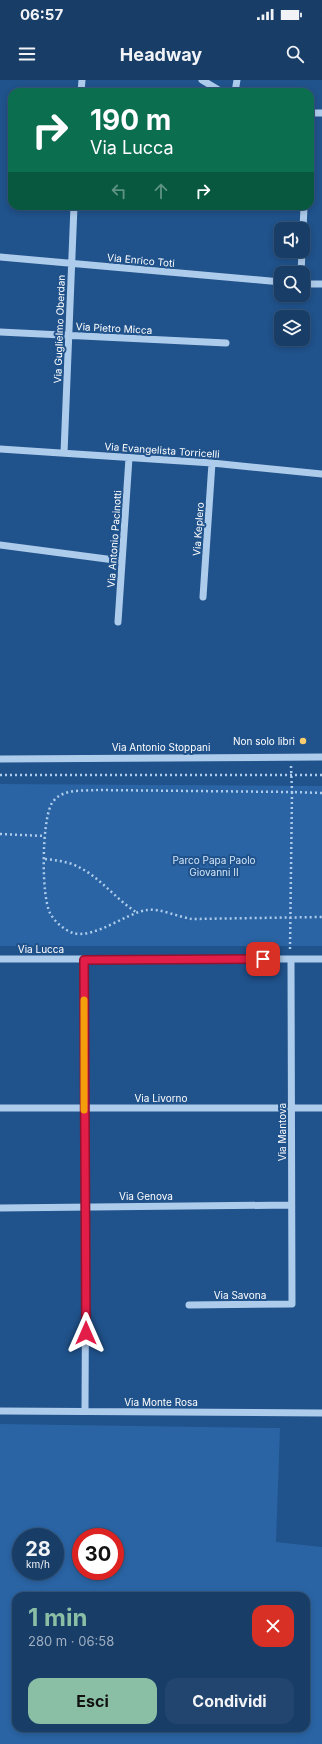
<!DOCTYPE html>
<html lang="it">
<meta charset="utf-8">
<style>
:root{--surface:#183e68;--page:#21456e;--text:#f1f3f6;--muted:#9faec0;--line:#36577c;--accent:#8abfa5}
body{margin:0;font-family:Inter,sans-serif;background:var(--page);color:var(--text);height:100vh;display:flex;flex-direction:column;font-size:15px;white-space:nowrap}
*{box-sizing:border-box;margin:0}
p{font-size:13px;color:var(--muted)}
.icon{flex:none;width:22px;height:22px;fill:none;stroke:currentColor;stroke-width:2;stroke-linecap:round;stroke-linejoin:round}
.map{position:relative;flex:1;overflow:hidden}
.drawer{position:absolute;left:12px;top:1512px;width:298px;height:140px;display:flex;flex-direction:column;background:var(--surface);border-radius:12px;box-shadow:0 2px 6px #0003,0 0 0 1px var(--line)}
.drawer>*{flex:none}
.top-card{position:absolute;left:8px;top:8px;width:306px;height:122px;border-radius:12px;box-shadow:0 2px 6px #0003,0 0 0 1px var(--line);background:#0b6e4f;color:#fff;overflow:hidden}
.fabs{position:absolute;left:274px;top:142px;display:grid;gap:8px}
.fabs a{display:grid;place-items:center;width:36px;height:36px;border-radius:8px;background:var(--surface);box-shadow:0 2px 6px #0003,0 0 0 1px var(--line);font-size:20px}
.speed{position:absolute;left:12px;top:1448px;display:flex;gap:8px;font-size:20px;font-weight:700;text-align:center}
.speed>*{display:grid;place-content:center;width:52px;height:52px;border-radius:50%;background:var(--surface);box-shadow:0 2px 6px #0003,0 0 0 1px var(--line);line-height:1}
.speed small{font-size:10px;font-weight:400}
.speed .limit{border:6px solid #d22;background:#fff;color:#111}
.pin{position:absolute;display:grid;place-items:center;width:34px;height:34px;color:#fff;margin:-17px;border-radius:8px;box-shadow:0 2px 6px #0006}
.me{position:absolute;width:44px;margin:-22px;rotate:0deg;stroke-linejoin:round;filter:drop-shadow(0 0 3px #0008)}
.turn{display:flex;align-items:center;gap:14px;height:84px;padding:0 16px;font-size:18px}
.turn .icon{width:52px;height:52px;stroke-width:2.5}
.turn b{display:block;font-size:28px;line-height:34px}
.lanes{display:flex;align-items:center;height:38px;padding:0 16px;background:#0003;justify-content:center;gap:20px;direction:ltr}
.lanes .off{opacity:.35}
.round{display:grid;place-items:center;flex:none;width:42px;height:42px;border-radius:12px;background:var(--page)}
.overview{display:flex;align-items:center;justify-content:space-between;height:68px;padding:0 16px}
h1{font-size:24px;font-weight:700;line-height:30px;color:var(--accent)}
.cta{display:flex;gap:8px;margin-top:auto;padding:8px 16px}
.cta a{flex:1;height:46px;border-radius:12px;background:var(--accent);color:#111;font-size:16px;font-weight:700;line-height:46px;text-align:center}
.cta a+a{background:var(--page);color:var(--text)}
.status{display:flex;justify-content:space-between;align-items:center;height:28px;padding:0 20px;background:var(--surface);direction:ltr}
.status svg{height:11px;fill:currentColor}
header{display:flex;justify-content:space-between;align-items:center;height:52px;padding:0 16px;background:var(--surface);font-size:18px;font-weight:700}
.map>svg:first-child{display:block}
.green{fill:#2a64a4;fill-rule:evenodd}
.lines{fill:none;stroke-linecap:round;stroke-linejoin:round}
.path{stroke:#adcbeb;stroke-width:2.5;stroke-dasharray:2 3;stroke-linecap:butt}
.minor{stroke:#adcbeb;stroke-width:7}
.route-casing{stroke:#92132f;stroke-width:10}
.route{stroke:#e11d48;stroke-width:7}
.slow{stroke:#f59e0b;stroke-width:7}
.poi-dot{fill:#f9cc6e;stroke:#20528b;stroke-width:1.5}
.labels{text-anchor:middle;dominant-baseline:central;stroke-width:4;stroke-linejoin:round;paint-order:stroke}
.street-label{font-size:10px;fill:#fff;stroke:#20528b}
.poi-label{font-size:10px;fill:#fff;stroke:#20528b;text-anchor:end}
.park-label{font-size:10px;fill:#d2e5f8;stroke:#20528b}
</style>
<div class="status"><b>06:57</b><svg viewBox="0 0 49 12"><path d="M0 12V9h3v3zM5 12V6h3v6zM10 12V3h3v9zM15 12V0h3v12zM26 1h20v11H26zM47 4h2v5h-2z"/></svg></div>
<header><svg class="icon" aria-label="menu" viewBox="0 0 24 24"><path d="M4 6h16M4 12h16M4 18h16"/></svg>Headway<svg class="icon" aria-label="search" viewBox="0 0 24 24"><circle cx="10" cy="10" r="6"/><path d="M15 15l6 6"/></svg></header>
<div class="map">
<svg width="322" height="1664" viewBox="0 0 322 1664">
<rect width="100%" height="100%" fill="#20528b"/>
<path class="green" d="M0,704L322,706V866H0Z
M0,1344L280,1348L276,1462L322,1467V1664H0ZM21,1457H55V1491H21ZM81,1457H115V1491H81ZM16,1516H306V1648H16Z"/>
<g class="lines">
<path class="path" d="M291,686L292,712L98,710C85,711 70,709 59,716C56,718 52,722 51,725C42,743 41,815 50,833C54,841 64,850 73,853C95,859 126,833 147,830C160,828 178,837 192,839L322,837
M0,695H322
M0,754L45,756
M45,779C54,780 63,781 72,784C98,794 114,818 136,832
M290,869L292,712L322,713"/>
<path class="minor" d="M202,0L222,12
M81,12L82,0
M235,12L237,0
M310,33H322
M303,151L304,126
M0,177L281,202
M301,193L302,171
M303,204H322
M0,252L226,263
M0,369L212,383L322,394
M64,373L74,126
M0,465L122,481
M203,517L212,383
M118,542L129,378
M0,679L322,677
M0,879H322
M84,880L86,1126L85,1331
M0,1028H322
M0,1128L291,1125
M189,1225L292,1224L291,879
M0,1331L322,1333"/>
</g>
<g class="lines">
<g class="route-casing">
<path id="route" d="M86,1253L84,880L263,879"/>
</g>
<use href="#route" class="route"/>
<path class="slow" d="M84,1030V920"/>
</g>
<circle class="poi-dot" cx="303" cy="661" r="4"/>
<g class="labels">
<g class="street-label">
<text transform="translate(141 180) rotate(5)">Via Enrico Toti</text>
<text transform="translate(114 248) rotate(3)">Via Pietro Micca</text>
<text transform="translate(59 249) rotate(-88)">Via Guglielmo Oberdan</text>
<text transform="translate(162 370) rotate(4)">Via Evangelista Torricelli</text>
<text transform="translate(198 449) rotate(-86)">Via Keplero</text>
<text transform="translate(114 459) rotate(-86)">Via Antonio Pacinotti</text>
<text x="161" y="667">Via Antonio Stoppani</text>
<text x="41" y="869">Via Lucca</text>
<text x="161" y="1018">Via Livorno</text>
<text transform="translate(282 1052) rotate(-90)">Via Mantova</text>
<text x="146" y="1116">Via Genova</text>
<text x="240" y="1215">Via Savona</text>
<text x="161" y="1322">Via Monte Rosa</text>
</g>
<g class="poi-label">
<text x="295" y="661">Non solo libri</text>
</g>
<g class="park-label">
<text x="214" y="780">Parco Papa Paolo<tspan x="214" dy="12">Giovanni II</tspan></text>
</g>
</g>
</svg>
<div class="fabs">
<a><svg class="icon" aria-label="sound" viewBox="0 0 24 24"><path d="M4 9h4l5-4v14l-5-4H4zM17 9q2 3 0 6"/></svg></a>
<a><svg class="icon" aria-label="search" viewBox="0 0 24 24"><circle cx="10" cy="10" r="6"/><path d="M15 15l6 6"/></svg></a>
<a><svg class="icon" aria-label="layers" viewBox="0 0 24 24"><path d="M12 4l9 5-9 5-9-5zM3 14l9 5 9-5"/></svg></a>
</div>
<div class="speed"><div>28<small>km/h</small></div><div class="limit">30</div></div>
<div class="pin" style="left:263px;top:879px;background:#d93025"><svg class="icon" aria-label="arrive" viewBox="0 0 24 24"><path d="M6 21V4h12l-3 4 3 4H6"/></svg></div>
<svg class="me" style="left:86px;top:1253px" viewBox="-20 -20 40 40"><path d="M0-17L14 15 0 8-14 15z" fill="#e11d48" stroke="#fff" stroke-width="4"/></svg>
<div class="top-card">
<div class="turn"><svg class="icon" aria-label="right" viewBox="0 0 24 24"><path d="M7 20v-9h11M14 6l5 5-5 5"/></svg><div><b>190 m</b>Via Lucca</div></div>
<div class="lanes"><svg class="icon off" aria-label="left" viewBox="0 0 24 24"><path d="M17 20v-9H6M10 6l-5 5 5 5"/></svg><svg class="icon off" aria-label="ahead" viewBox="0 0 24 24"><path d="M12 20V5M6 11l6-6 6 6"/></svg><svg class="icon" aria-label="right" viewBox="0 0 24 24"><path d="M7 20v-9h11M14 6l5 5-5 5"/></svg></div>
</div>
<section class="drawer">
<div class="overview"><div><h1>1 min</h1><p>280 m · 06:58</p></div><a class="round" style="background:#d93025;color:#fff"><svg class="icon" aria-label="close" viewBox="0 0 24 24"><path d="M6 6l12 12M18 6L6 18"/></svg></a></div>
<div class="cta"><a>Esci</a><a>Condividi</a></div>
</section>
</div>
